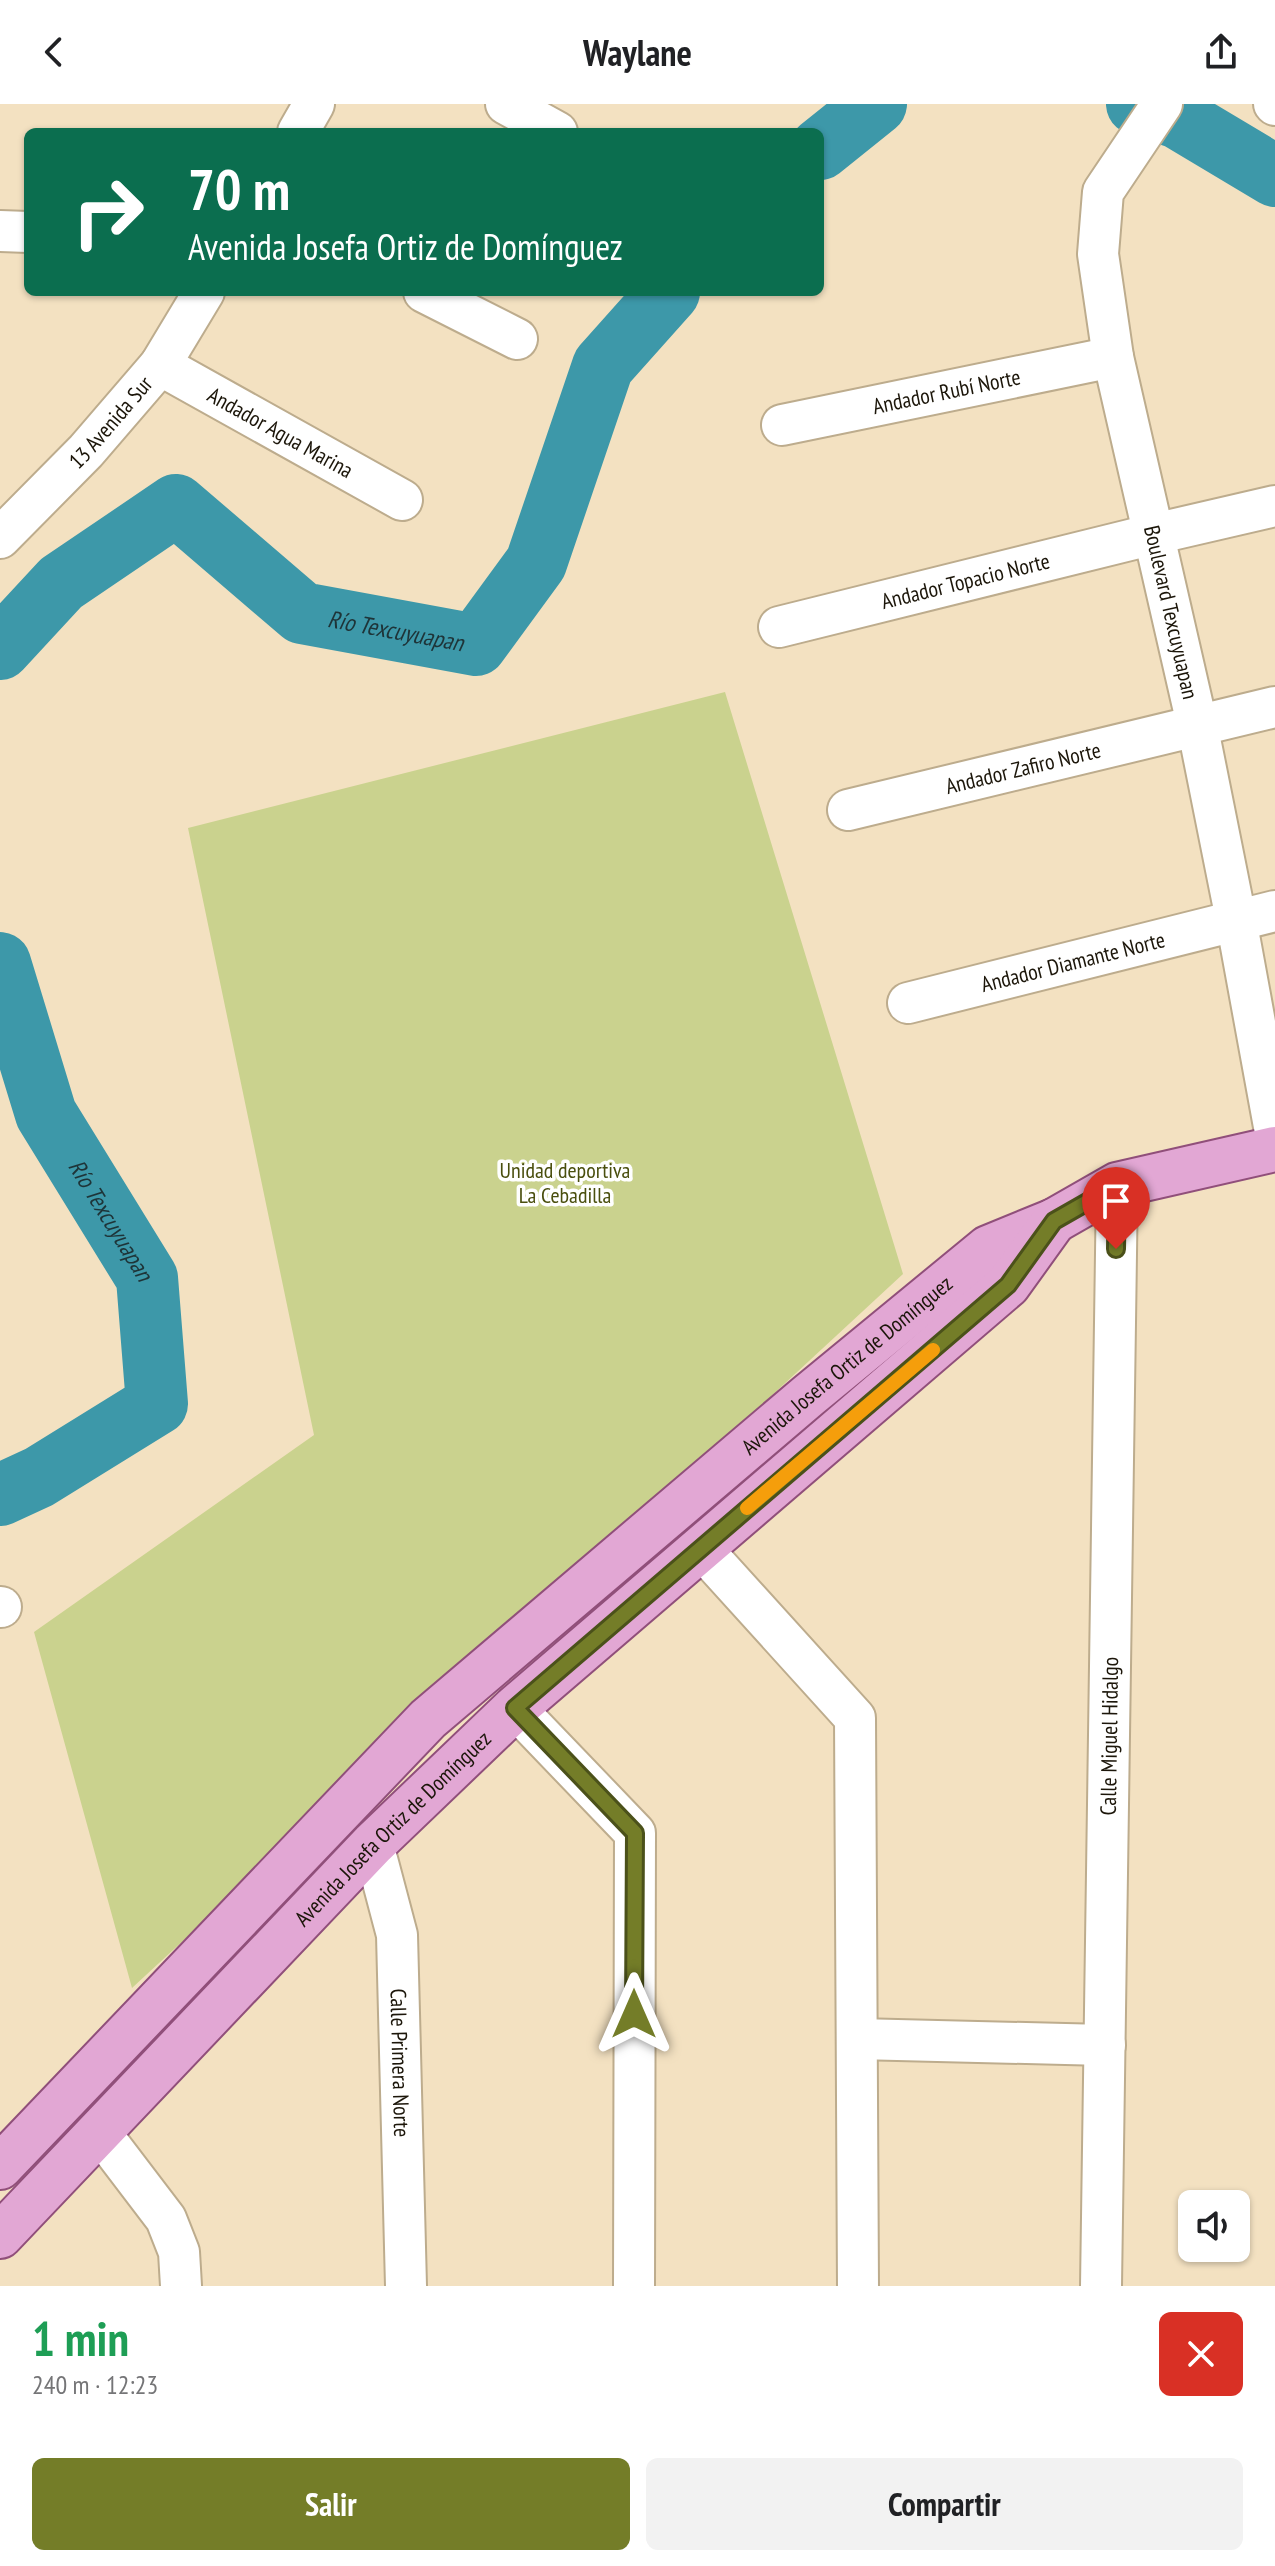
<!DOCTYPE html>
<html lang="es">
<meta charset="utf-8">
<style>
:root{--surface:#fff;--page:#f2f2f2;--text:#202124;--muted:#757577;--accent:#747d28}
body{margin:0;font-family:"PT Sans Narrow",sans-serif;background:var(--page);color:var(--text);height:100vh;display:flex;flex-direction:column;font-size:30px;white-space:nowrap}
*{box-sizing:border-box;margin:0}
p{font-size:26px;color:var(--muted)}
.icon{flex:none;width:44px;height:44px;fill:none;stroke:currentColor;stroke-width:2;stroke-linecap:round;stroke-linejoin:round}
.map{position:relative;height:2182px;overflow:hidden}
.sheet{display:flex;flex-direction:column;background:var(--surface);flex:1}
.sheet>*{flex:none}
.banner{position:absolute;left:24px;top:24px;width:800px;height:168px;border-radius:12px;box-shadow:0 2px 6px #0004;background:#0b6e4f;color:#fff;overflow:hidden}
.fabs{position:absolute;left:1178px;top:2086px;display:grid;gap:16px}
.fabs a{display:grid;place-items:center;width:72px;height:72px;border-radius:12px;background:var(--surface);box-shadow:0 2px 6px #0004;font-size:40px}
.pin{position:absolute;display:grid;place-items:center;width:68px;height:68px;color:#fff;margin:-82px -34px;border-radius:50% 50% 50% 0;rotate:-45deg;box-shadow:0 0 8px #0007}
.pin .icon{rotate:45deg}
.me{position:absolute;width:88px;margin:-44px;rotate:0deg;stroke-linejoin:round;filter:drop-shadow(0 0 6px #0008)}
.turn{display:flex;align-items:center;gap:28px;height:168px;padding:0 32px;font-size:36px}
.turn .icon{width:104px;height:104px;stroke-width:2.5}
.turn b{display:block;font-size:56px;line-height:68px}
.round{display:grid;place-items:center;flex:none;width:84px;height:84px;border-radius:12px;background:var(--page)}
.overview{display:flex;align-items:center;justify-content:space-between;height:136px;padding:0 32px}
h1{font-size:48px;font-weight:800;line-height:60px;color:#1e9e55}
.button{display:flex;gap:16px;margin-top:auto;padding:16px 32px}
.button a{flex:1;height:92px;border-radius:12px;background:var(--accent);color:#fff;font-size:32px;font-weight:800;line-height:92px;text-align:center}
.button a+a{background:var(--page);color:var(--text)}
header{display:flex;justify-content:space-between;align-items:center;height:104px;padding:0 32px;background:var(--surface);font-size:36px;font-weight:800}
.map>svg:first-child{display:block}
.green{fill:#cad28e}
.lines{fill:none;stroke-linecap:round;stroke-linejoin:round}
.river{stroke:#3d98a9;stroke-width:62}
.minor-casing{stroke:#bdac8d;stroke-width:44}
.major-casing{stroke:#904f7a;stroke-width:48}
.minor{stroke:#fff;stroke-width:40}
.major{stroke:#e2a7d4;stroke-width:44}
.route-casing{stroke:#4b511a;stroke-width:20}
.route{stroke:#747d28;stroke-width:14}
.slow{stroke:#f59e0b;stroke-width:14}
.labels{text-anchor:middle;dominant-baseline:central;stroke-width:7;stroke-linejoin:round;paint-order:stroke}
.street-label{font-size:22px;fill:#1c160a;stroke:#fff}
.park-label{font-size:22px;fill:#4a4f0e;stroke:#fff}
.water-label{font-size:24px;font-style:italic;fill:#1e3438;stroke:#fff}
</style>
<header><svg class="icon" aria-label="back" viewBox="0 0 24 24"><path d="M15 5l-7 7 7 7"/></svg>Waylane<svg class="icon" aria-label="share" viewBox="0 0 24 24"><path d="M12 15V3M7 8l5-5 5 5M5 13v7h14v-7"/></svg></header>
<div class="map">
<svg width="1275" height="2182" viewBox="0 0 1275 2182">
<rect width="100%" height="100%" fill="#f3e1c1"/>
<path class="green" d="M725,588L903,1170L132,1884L34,1528L314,1331L188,724Z"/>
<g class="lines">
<g class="river">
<path d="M1137,0L1178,14L1275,72"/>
<path d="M820,45L876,0"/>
<path id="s1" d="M0,545L61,479L176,401L302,509L476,541L536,459L603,262L669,188"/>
<path id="s2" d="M0,859L46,1010L147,1174L157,1300L39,1373L0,1391"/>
</g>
<g class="minor-casing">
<g id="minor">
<path d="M506,0L557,28"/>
<path id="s3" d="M1162,0L1103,88L1098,150L1113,253L1197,620L1236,815L1275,1028"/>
<path d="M1274,0L1275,1"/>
<path d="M298,28L314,0"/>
<path d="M0,127L28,128"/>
<path d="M424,188L517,235"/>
<path id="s4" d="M160,261L402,396"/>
<path id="s5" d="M782,321L1113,253"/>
<path id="s6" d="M0,434L86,347L160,261L204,188"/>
<path id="s7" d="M779,523L1154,430L1275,402"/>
<path id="s8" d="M848,706L1275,603"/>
<path id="s9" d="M908,899L1275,807"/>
<path d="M701,1444L855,1614L858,2182"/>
<path d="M0,1503H1"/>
<path d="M515,1604L635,1729L634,2182"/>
<path id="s10" d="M373,1740L397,1831L406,2182"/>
<path d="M857,1935L1105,1941"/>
<path d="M99,2027L166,2115L179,2148L181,2182"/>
<path id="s11" d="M1101,2182L1117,1081"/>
</g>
</g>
<g class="major-casing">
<g id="major">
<path id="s12" d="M0,2063L428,1615L808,1292L988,1144L1054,1117L1117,1081L1275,1045"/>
<path id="s13" d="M0,2132L373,1740L515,1604L1008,1181L1054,1117"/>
</g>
</g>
<use href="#minor" class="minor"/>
<use href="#major" class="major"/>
</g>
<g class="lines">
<g class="route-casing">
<path id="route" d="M634,1910L635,1729L515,1604L1008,1181L1054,1117L1117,1081L1116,1145"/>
</g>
<use href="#route" class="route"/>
<path class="slow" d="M747,1404L933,1246"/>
</g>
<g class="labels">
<g class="street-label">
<text stroke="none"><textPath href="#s5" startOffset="168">Andador Rubí Norte</textPath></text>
<text stroke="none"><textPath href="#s6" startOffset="160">13 Avenida Sur</textPath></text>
<text stroke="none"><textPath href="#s4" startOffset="138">Andador Agua Marina</textPath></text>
<text stroke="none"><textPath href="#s7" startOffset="192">Andador Topacio Norte</textPath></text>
<text stroke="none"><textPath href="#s3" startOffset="534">Boulevard Texcuyuapan</textPath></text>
<text stroke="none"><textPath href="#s8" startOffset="180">Andador Zafiro Norte</textPath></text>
<text stroke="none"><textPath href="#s9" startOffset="170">Andador Diamante Norte</textPath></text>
<text stroke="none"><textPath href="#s12" startOffset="1168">Avenida Josefa Ortiz de Domínguez</textPath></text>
<text stroke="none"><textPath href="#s11" startOffset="550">Calle Miguel Hidalgo</textPath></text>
<text stroke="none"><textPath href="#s13" startOffset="566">Avenida Josefa Ortiz de Domínguez</textPath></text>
<text stroke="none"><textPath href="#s10" startOffset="222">Calle Primera Norte</textPath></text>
</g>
<g class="park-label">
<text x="565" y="1066">Unidad deportiva<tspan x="565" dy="25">La Cebadilla</tspan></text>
</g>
<g class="water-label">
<text stroke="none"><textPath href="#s1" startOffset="490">Río Texcuyuapan</textPath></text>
<text stroke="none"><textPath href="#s2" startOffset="282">Río Texcuyuapan</textPath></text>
</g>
</g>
</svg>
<div class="fabs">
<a><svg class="icon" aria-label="sound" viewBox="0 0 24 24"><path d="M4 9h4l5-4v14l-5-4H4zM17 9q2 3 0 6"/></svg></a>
</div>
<div class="pin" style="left:1116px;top:1145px;background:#d93025"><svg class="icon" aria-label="arrive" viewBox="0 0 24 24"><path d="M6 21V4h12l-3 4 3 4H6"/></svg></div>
<svg class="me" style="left:634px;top:1910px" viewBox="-20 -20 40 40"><path d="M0-17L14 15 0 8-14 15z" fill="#747d28" stroke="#fff" stroke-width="4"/></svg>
<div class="banner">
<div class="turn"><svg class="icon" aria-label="right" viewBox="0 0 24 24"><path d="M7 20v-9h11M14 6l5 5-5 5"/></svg><div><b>70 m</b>Avenida Josefa Ortiz de Domínguez</div></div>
</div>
</div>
<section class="sheet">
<div class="overview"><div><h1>1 min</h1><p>240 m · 12:23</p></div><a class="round" style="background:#d93025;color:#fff"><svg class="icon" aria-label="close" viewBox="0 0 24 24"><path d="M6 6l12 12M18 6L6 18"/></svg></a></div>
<div class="button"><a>Salir</a><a>Compartir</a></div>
</section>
